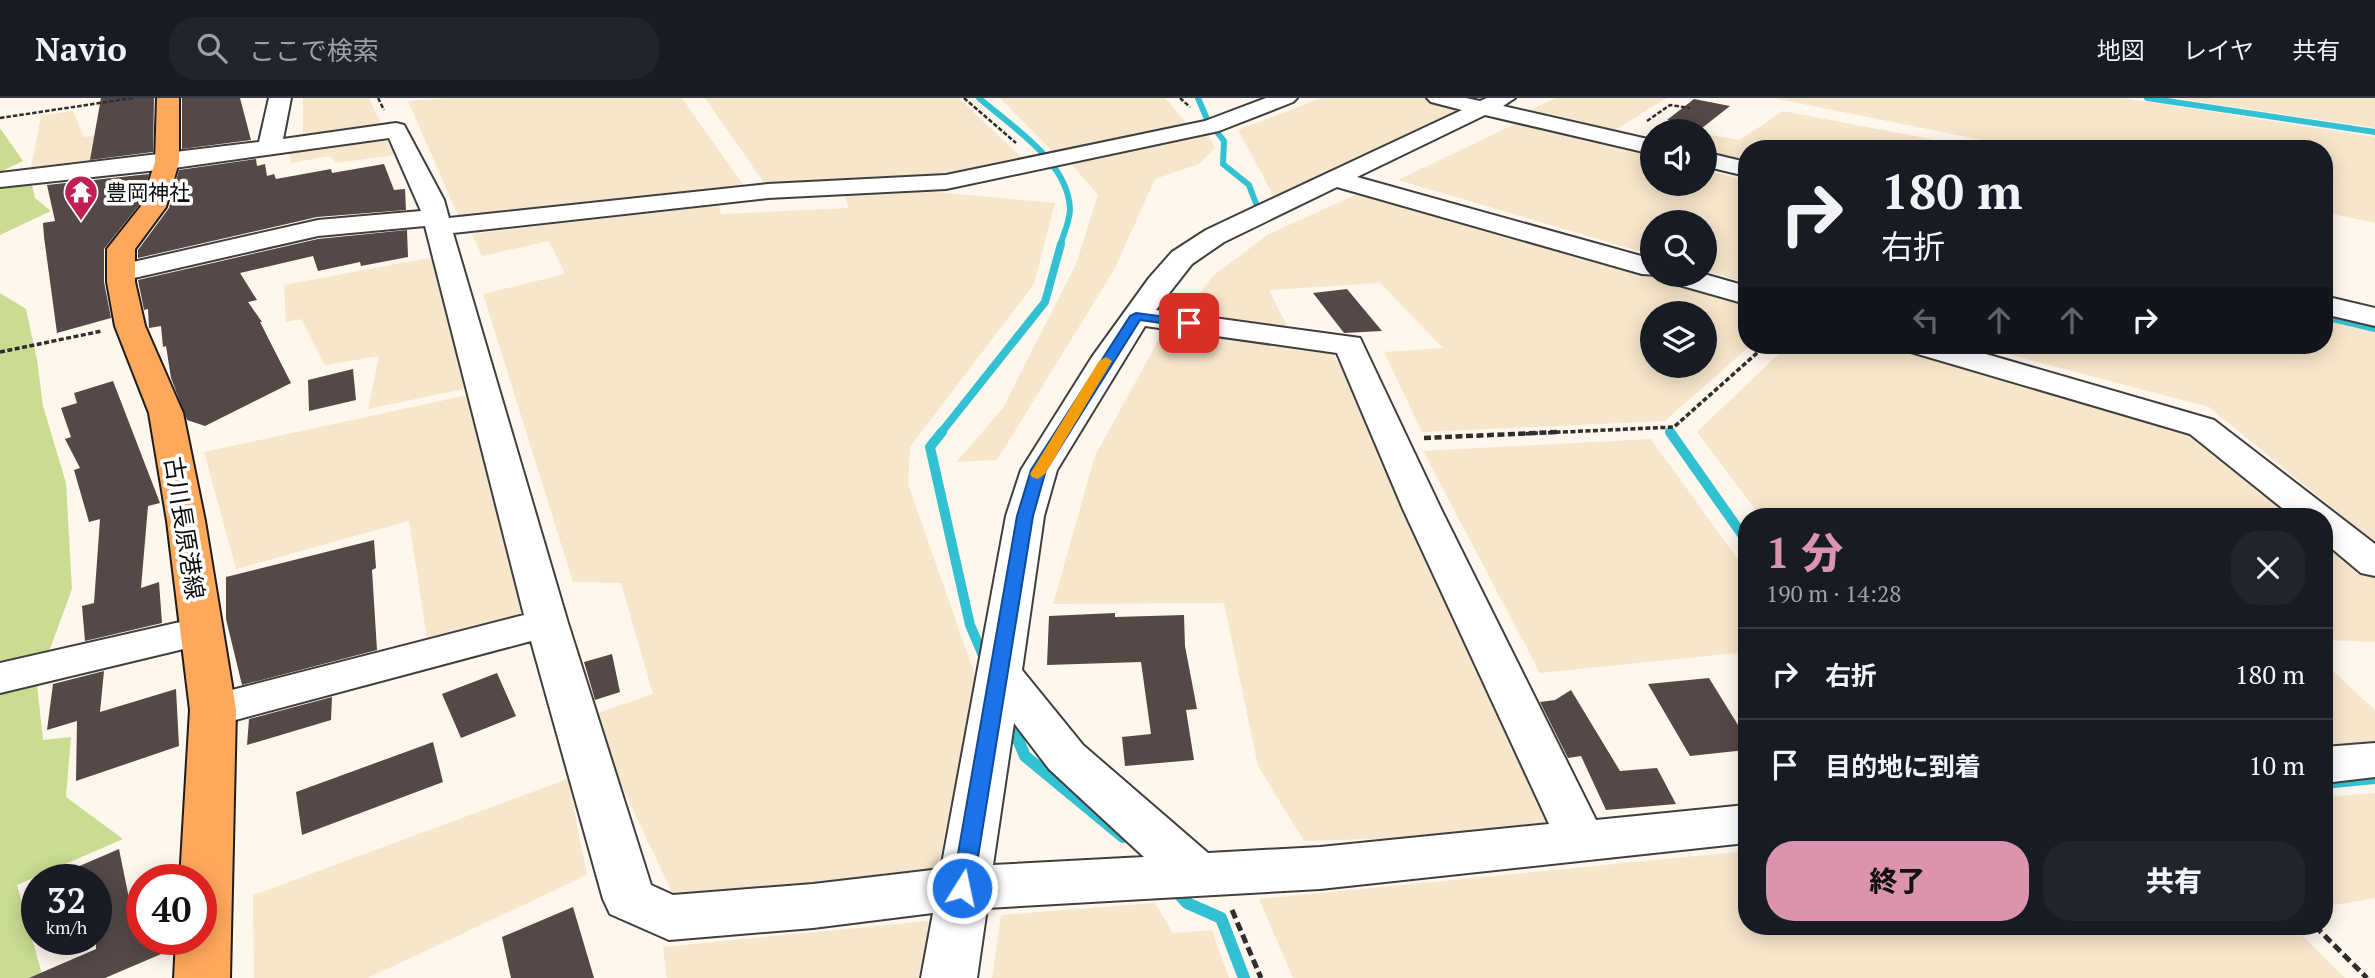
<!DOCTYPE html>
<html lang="ja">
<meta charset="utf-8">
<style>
:root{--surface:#171b24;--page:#20242c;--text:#f1f3f6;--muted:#9ea1a6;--line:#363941;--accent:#dc94ae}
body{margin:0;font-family:"PT Serif","Noto Sans JP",serif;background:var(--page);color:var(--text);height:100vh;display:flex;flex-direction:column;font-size:26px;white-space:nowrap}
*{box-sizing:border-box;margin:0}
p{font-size:23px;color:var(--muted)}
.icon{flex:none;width:38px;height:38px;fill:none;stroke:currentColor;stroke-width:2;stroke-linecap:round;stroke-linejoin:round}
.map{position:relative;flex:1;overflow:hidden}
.sheet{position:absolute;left:1738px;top:410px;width:595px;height:427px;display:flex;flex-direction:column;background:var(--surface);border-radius:28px;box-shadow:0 4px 18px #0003}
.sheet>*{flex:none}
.hud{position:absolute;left:1738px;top:42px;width:595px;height:214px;border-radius:28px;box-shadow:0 4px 18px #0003;background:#171b24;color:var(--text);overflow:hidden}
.tools{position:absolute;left:1640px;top:21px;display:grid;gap:14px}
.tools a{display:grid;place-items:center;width:77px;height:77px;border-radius:50%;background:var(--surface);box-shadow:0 4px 18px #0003;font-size:35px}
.speed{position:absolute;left:21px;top:766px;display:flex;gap:14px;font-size:35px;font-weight:700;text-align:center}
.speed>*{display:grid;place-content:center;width:91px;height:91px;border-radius:50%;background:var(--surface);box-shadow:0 4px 18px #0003;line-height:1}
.speed small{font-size:18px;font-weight:400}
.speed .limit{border:10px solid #d22;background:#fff;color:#111}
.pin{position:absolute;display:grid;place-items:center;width:60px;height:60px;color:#fff;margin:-30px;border-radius:14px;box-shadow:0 4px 10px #0006}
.me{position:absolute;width:77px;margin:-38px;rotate:10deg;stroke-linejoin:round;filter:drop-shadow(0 0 5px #0008)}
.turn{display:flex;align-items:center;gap:24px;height:147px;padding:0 28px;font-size:32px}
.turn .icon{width:91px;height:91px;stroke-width:2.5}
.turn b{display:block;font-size:49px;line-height:60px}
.lanes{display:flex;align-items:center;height:66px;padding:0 28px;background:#0003;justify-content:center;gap:35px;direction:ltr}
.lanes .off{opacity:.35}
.round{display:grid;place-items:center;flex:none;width:74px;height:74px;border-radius:28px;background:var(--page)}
.head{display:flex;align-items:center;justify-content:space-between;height:119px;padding:0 28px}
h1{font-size:42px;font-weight:800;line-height:52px;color:var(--accent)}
.cta{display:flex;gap:14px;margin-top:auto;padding:14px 28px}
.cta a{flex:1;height:80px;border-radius:28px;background:var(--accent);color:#111;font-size:28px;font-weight:800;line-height:80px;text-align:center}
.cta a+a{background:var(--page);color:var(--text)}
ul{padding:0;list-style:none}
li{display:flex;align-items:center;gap:21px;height:91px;padding:0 28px;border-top:2px solid var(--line)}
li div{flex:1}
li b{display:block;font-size:26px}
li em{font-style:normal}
header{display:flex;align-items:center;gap:42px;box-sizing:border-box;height:98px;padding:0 35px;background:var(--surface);border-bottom:2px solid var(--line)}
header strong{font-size:33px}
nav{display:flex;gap:38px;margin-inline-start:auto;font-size:24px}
.search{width:490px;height:63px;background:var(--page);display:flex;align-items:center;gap:18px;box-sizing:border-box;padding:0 24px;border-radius:28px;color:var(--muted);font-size:26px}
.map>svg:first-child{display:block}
.farmland{fill:#f6e6cb;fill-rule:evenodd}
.forest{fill:#c9dc92}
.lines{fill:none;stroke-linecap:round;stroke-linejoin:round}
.stream-far3{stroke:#32c1d3;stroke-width:6}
.stream-far2{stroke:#32c1d3;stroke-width:8}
.stream-far1{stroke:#32c1d3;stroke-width:10}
.stream{stroke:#32c1d3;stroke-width:12}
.building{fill:#554948}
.minor-casing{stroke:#3f3f3f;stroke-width:4}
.major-casing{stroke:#1d1d1d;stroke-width:4}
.path-far3{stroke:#2e2e2e;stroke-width:2.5;stroke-dasharray:4.5 2;stroke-linecap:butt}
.path-far2{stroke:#2e2e2e;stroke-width:3.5;stroke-dasharray:5 2.5;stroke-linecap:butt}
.path-far1{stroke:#2e2e2e;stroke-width:4.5;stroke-dasharray:7 3.5;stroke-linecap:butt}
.path{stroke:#2e2e2e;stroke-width:5;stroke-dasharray:9 4.5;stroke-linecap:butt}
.minor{fill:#fff;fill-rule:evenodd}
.major{fill:#fea85c;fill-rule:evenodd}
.route{fill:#1a73e8;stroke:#114b97;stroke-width:2}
.slow{fill:#f59e0b}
.labels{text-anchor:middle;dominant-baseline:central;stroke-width:7;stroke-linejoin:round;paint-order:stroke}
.far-poi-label{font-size:21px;fill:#0c0c0c;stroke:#fff;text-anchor:start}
.street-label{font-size:24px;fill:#0c0c0c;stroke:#fff}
</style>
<header>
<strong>Navio</strong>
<div class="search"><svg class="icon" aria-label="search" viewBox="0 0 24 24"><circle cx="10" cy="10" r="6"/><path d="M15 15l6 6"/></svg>ここで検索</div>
<nav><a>地図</a><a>レイヤ</a><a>共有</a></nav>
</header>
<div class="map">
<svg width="2375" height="880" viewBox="0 0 2375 880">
<rect width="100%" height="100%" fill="#fff6ec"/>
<path class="farmland" d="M303,0H369L384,31L303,40Z
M449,0H682L746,91L459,120L408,3Z
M705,0H959L1022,60L937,81L767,89Z
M1000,0H1165L1189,28L1052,53Z
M1321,0H1424L1473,12L1277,104L1238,32Z
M1556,0H1667L1612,34L1526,14Z
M1773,0H2123L2375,39V125L2324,114V51H2027Z
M2174,0H2375V30Z
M73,13L84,39L100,37L104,68L30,76L41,17Z
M1783,13L1982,51H1746V64L1705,55V36L1740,42Z
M1515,26L1652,59V86H1704L1705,72L1746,83L1744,113L1746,114V185L1705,172L1704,124H1652V157L1398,82Z
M1208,37L1215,50L1199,66L1155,81L1114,172L997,362L956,364L1003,310L1076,166L1098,97L1070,65Z
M385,40L395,57L336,65L330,58L291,65L290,51Z
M1364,93L1746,202V247H1751L1665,323L1422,334L1384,254L1443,250L1380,185L1269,192L1289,232L1184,215L1214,177L1269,136ZM1652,215H1704V268H1652Z
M935,94L1055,105L1034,186L910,349L908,386L976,580L936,782L675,801L589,618L653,596L621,485L573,484L483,196L565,176L549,143L482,158L472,136L719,107L721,116L849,110L845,98Z
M434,159L468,290L368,311L379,258L325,267L301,221L286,224L284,187Z
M2324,222L2375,234V445L2209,309L1973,247H2324Z
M1164,232L1332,254L1382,343L1563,735L1304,743L1258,668L1224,505L1053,506L1095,358Z
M1788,247H1898L2193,334L2298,418H1760L1697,334Z
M468,297L529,520L428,547L409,423L236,471L204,354Z
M1651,341L1746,473V554L1540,575L1423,353Z
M2324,440L2375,481V544L2324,542Z
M2324,565L2375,612V649L2324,654Z
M568,681L587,777L368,880H254L253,797Z
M2375,695V800L2334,807L2324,797V699Z
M1746,753V828H2293L2345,880H1293L1259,801Z
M1155,805L1173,835L1212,832L1229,880H992L1001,817Z
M938,822L926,880H667L663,849Z"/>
<path class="forest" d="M0,30L23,63L0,74Z
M31,83L35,100L51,113L0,137V86Z
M0,195L26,211L37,262L43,308L66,385L72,491L37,586L43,642L71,639L66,699L123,741L17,787L43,880H0Z"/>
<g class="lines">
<path class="stream-far3" d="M979,0C1012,29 1068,63 1070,111C1070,123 1063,137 1060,148
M1198,0L1207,21L1224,43L1223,66L1249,87L1257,108
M2147,0L2375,34"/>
<path class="stream-far2" d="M2324,218L2375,230
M940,336L1045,204L1061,146"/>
<path class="stream-far1" d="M942,334L930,349L970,527L985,562
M1670,334L1746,442"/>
<path class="stream" d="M1008,618L1025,658L1123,739
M2324,685L2375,680
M1173,790L1187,805L1221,820L1244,880"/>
</g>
<path class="building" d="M101,0H154L153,54L90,62Z
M182,0H240L251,42L182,51Z
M1694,1L1730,8L1702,30L1667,22Z
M256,61L257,68L265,66L267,78L274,76L276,81L331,71L332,75L384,66L394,92L405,91L406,112L317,119L138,160V152L169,110L179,72Z
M149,76L139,107L104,151V184L111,220L57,235L44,139L43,125L55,123L47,87Z
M407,132L408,159L361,168L360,164L318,173L313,158L240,175L257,202L248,204L262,224H260L291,285L205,328L187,322L171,280L166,248L163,249L161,228L149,230L148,211L144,212L138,182L318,141Z
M1347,191L1382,233L1344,235L1313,195Z
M353,271L356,302L309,313L308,282Z
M113,283L160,405L148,408L141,490L159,484L162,525L85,543L82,508L94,505L100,421L89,424L74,372L80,370L65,341L71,339L61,310L77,305L74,295Z
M374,442L376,470L372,472L377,552L242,587L226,521V479Z
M1115,515V519L1184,517L1185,548L1197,611L1186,612L1194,662L1125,668L1122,639L1151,636L1141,564L1047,567L1049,518Z
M612,556L620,594L595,602L584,564Z
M104,573L100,614L176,591L179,648L76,683L77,623L47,632L53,586Z
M497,575L516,618L461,640L442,596Z
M1709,580L1746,640V652L1690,658L1648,586Z
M1571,592L1620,673L1657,670L1676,706L1606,712L1581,658L1568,660L1540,604L1555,602Z
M332,599L331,622L247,647L249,621Z
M433,644L443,684L302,737L296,694Z
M119,751L136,835L142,832V842H173V851L105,880H29L96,851V782H47Z
M573,809L594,880H511L502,839Z"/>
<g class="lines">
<g class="minor-casing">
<path id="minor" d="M269,0H291L283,41L396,25L404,27L444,102L449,120L768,86L946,77L1205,23L1266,0H1297L1293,4L1219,33L946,91L768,100L453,135L568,525L651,787L673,797L813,786L941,771L1006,418L1021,372L1092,259L1149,180L1172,154L1206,132L1242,115L1462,12L1431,4L1427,0H1466L1480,3L1487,0H1515L1503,8L1652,42V56L1485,17L1357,79L1652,161V177H1658L1642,176L1337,89L1224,144L1192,166L1156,212L1360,240L1441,411L1596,722L1746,707V745L1320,791L987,810L977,880H921L933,815L813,830L669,842L610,816L603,801L531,543L213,628L197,623L190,612L197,601L524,517L425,128L318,138L121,183L111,181L107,175L111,169L318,122L421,113L389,40L167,71L0,89V75L259,44ZM1145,228L1337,255L1403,411L1549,726L1320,749L1208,755L1083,647L1022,572L1044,418L1057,372ZM1014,625L1049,671L1144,759L993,767Z
M1704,54L1746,64V78L1704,68Z
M1704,176L1746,188V206L1665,183L1661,177Z
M2324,198L2375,210V228L2324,216Z
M1907,247H1955L2214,322L2375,446V478L2361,475L2324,444V418H2292L2190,336L1911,254Z
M202,519L217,523L223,533L217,543L0,595V565Z
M2375,645V679L2324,685V649Z"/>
</g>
<g class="major-casing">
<path id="major" d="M157,0H179V64L166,109L135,151V184L145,228L183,315L205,423L236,612L230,880H174L176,842H201V782H180L190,612L167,423L149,315L115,228L107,184V151L141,108L155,64Z"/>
</g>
<path class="path-far3" d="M378,0L384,12
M964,0L1016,45
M1180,0L1190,9
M0,20L133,0
M1647,23L1670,7L1690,10"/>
<path class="path-far2" d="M2324,162L2330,150
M0,254L102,233
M1518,336L1674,329L1766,247"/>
<path class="path-far1" d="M1424,340L1558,334"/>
<path class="path" d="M1232,812L1261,880
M2315,828L2367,880"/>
<use href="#minor" class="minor"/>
<use href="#major" class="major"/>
</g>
<path class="route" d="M1136,215L1189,222L1196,225L1189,229L1140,222L1046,372L1033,418L973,790L970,796L962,799L955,796L952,790L1017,418L1031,372L1130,218Z"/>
<path class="slow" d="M1106,259L1112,263L1045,376L1038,381L1032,379L1030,376L1099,263Z"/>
<defs>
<g id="temple-pin" transform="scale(1.75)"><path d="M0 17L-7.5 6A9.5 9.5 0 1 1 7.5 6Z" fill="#c21f56" stroke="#fff"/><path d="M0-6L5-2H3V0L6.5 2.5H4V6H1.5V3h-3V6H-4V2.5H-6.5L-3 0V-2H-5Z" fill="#fff"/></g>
</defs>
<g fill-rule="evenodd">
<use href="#temple-pin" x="81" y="94"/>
</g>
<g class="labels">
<g class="far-poi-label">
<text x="106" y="94">豊岡神社</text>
</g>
<g class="street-label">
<text transform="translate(185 430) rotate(81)">古川長原港線</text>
</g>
</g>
</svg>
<div class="tools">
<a><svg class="icon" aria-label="sound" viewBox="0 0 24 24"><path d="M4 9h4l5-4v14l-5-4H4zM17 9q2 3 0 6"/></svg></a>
<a><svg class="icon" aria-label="search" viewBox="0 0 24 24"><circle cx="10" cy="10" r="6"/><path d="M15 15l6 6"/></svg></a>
<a><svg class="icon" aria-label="layers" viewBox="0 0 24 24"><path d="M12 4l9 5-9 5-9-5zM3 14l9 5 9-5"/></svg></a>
</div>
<div class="speed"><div>32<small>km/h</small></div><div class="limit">40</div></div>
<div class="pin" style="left:1189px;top:225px;background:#d93025"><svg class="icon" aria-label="arrive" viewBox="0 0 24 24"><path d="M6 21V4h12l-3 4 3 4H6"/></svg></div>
<svg class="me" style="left:962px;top:790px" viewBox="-20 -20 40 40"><circle r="17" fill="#1a73e8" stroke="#fff" stroke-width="3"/><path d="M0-11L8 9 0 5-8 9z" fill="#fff"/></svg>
<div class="hud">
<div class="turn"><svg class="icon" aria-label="right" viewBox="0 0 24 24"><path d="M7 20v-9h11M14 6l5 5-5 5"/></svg><div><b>180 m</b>右折</div></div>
<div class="lanes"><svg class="icon off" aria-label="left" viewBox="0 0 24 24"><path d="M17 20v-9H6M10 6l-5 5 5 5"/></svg><svg class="icon off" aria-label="ahead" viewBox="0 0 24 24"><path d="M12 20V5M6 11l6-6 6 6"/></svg><svg class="icon off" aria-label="ahead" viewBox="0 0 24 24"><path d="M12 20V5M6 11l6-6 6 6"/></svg><svg class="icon" aria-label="right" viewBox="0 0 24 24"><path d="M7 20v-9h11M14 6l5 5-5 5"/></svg></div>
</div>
<section class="sheet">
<div class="head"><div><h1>1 分</h1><p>190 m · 14:28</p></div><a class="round"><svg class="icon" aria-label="close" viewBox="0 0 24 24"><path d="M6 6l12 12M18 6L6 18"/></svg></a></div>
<ul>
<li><svg class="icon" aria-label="right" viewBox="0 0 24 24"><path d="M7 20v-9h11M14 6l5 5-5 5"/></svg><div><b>右折</b></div><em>180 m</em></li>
<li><svg class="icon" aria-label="arrive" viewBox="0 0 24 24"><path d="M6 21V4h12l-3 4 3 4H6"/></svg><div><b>目的地に到着</b></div><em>10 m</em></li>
</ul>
<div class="cta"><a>終了</a><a>共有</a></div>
</section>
</div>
